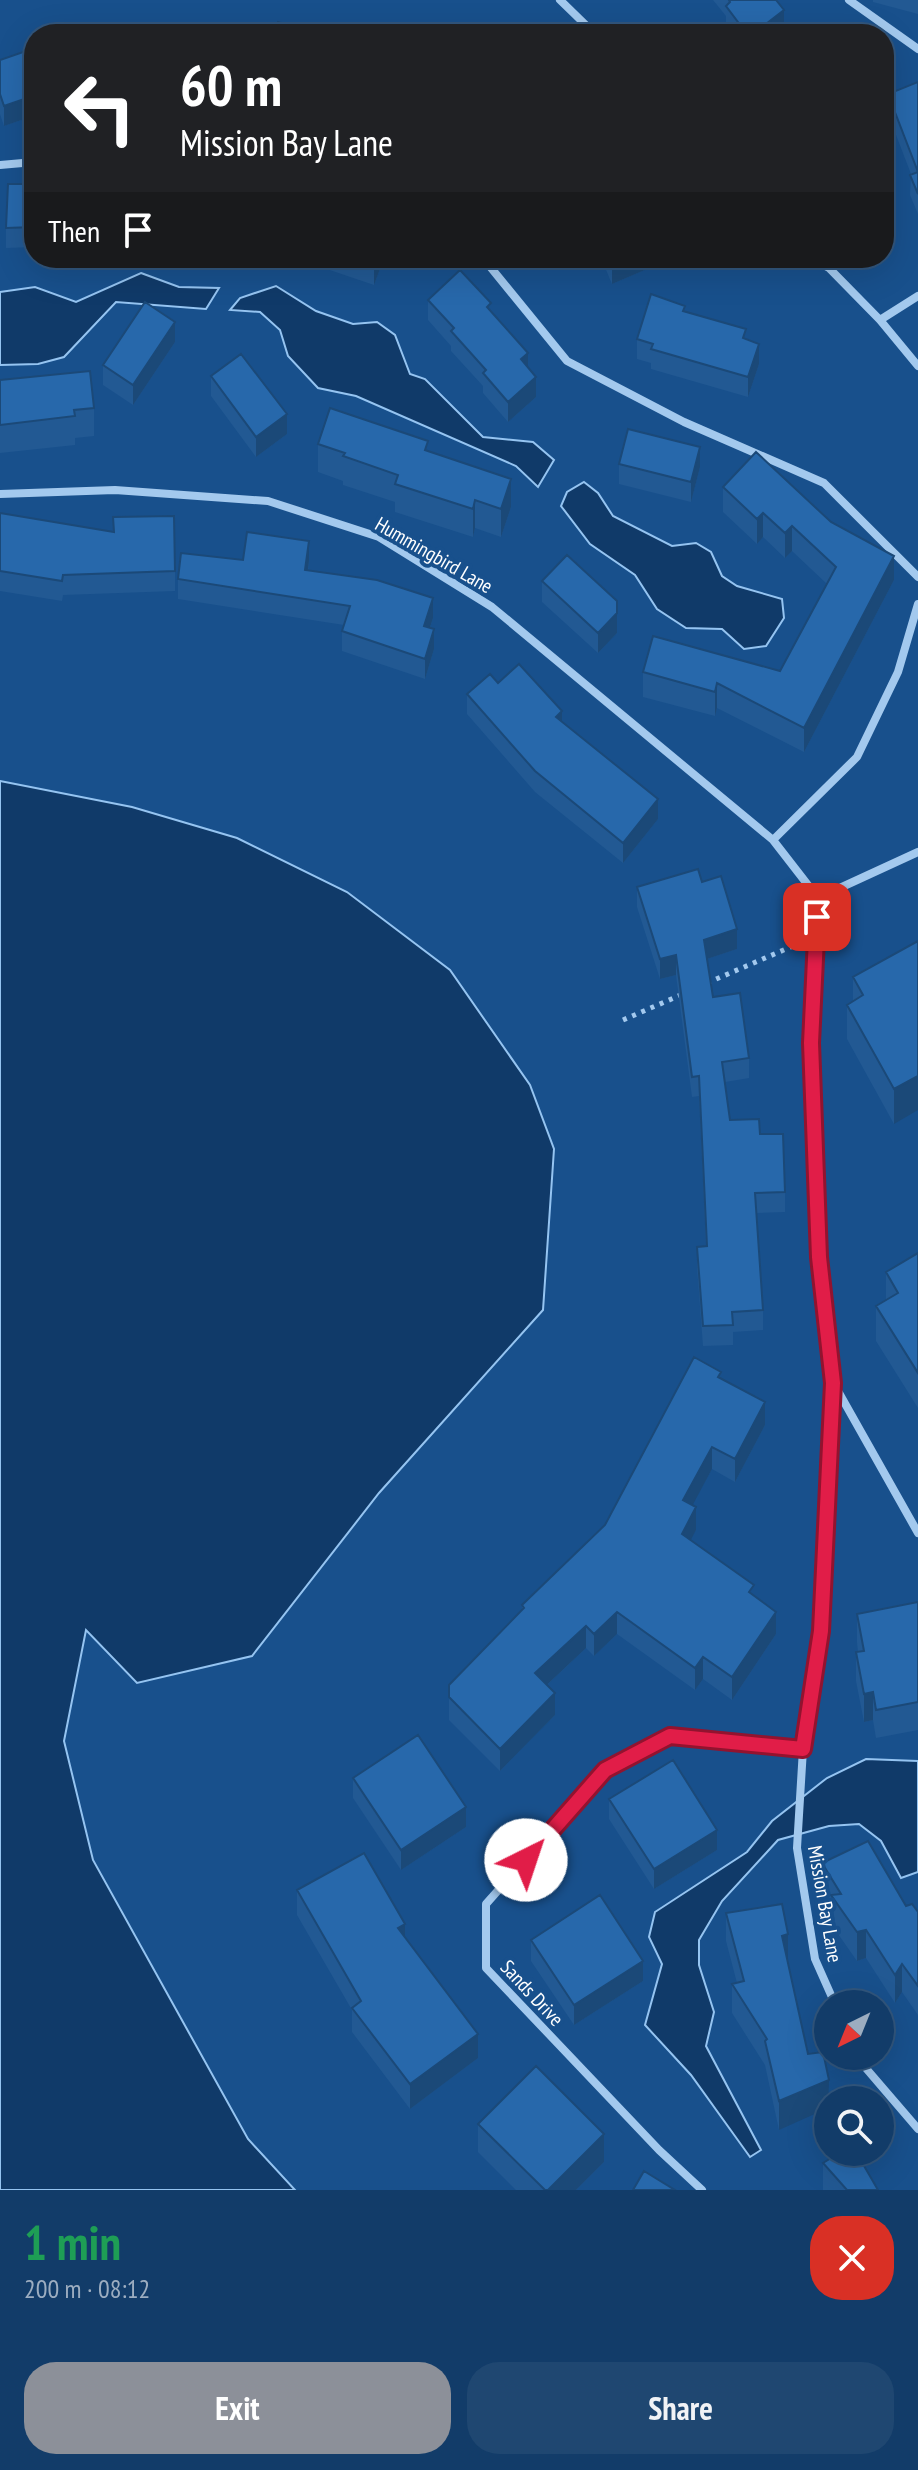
<!DOCTYPE html>
<meta charset="utf-8">
<style>
:root{--surface:#123c69;--page:#1f4771;--text:#f1f3f6;--muted:#9cadc0;--line:#31567d;--accent:#8c9099}
body{margin:0;font-family:"PT Sans Narrow",sans-serif;background:var(--page);color:var(--text);height:100vh;display:flex;flex-direction:column;font-size:30px;white-space:nowrap}
*{box-sizing:border-box;margin:0}
p{font-size:26px;color:var(--muted)}
.icon{flex:none;width:44px;height:44px;fill:none;stroke:currentColor;stroke-width:2;stroke-linecap:round;stroke-linejoin:round}
.map{position:relative;height:2190px;overflow:hidden}
.side{display:flex;flex-direction:column;background:var(--surface);flex:1}
.side>*{flex:none}
.guide{position:absolute;left:24px;top:24px;width:870px;height:244px;border-radius:32px;box-shadow:0 8px 32px #0002,0 0 0 2px var(--line);background:#202124;color:#fff;overflow:hidden}
.needle{width:52px;rotate:223deg}
.tools{position:absolute;left:814px;top:1990px;display:grid;gap:16px}
.tools a{display:grid;place-items:center;width:80px;height:80px;border-radius:50%;background:var(--surface);box-shadow:0 8px 32px #0002,0 0 0 2px var(--line);font-size:40px}
.pin{position:absolute;display:grid;place-items:center;width:68px;height:68px;color:#fff;margin:-34px;border-radius:16px;box-shadow:0 4px 12px #0006}
.me{position:absolute;width:88px;margin:-44px;rotate:41deg;stroke-linejoin:round;filter:drop-shadow(0 0 6px #0008)}
.turn{display:flex;align-items:center;gap:28px;height:168px;padding:0 24px;font-size:36px}
.turn .icon{width:104px;height:104px;stroke-width:2.5}
.turn b{display:block;font-size:56px;line-height:68px}
.then{display:flex;align-items:center;height:76px;padding:0 24px;background:#0003;gap:16px;font-size:30px}
.round{display:grid;place-items:center;flex:none;width:84px;height:84px;border-radius:32px;background:var(--page)}
.overview{display:flex;align-items:center;justify-content:space-between;height:136px;padding:0 24px}
h1{font-size:48px;font-weight:700;line-height:60px;color:#1e9e55}
.button{display:flex;gap:16px;margin-top:auto;padding:16px 24px}
.button a{flex:1;height:92px;border-radius:32px;background:var(--accent);color:#fff;font-size:32px;font-weight:700;line-height:92px;text-align:center}
.button a+a{background:var(--page);color:var(--text)}
.map>svg:first-child{display:block}
.water{fill:#103a69;stroke:#95c4f1;stroke-width:2}
.lines{fill:none;stroke-linecap:round;stroke-linejoin:round}
.path{stroke:#a3c9ee;stroke-width:5;stroke-dasharray:4 6;stroke-linecap:butt}
.minor{stroke:#a3c9ee;stroke-width:8}
.wall{fill:#225993}
.shaded-wall{fill:#1b4978}
.building{fill:#2768ab;stroke:#1b4978;stroke-width:2}
.route-casing{stroke:#92132f;stroke-width:20}
.route{stroke:#e11d48;stroke-width:14}
.labels{text-anchor:middle;dominant-baseline:central;stroke-width:8;stroke-linejoin:round;paint-order:stroke}
.street-label{font-size:20px;fill:#fff;stroke:#18508c}
</style>
<div class="map">
<svg width="918" height="2190" viewBox="0 0 918 2190">
<rect width="100%" height="100%" fill="#18508c"/>
<path class="water" d="M141,273L179,287L219,288L206,309L116,302L64,357L38,364L0,365V292L35,287L76,302Z
M276,286L316,311L353,324L377,322L395,335L410,374L425,379L483,437L533,442L554,460L538,487L516,466L356,396L318,388L288,356L280,330L260,312L230,310L240,298Z
M584,482L598,493L613,516L672,546L696,543L711,552L722,576L737,586L782,599L784,618L766,646L744,649L722,629L686,628L657,609L635,575L590,544L561,506L567,492Z
M0,781L132,807L237,838L347,892L450,970L530,1085L554,1149L543,1310L379,1493L252,1656L137,1683L86,1630L64,1741L93,1860L248,2139L295,2190H0Z
M866,1759L918,1761V1872L901,1878L881,1841L859,1824L829,1826L778,1840L722,1901L699,1940V1965L714,2012L706,2046L761,2150L750,2157L691,2075L645,2025L662,1964L649,1937L655,1912L747,1852L772,1821L827,1778Z"/>
<g class="lines">
<path class="path" d="M707,983L793,946
M623,1020L683,994"/>
<path class="minor" d="M560,0L595,34
M849,0L918,49
M0,165L34,162
M483,258L567,361L684,422L824,483L918,577
M811,258L829,268
M824,258L829,268L880,320L918,366
M880,320L918,296
M0,494L115,490L268,501L379,537L492,607L773,840L818,898
M773,840L857,757L898,672L918,604
M818,898L811,1043L819,1257L833,1383L821,1631L803,1749L797,1848L815,1959L835,2004
M818,898L918,852
M834,1384L918,1533
M859,2056L864,2066L918,2129
M702,2190L659,2150L486,1968V1904L605,1770L670,1736L803,1749"/>
</g>
<path class="wall" d="M713,0H776L784,30L779,34H732L726,26V16Z
M873,0H918V14L873,2Z
M34,54L32,122L30,117L4,126L0,114V60Z
M918,82V214L910,195L911,174L888,114V94Z
M34,184V247L6,248V228Z
M189,258H201L198,264Z
M309,258H384L374,285L309,263Z
M601,258H647V269L612,284Z
M428,300L491,311L528,368L536,397L508,422L483,393V386L451,351V346L428,320Z
M685,312L746,339L759,364L748,397L651,369V363L637,359V339Z
M175,342L133,405L103,385V365Z
M211,376L287,434L256,457L211,396Z
M0,380L94,408V436L75,438V445L0,453Z
M318,444L428,451L511,507L501,537L475,528L473,537L395,512V502L343,485V481L318,472Z
M619,464L700,467L691,502L619,484Z
M723,487L894,580L804,752L717,708L715,716L643,697V672L780,671L827,584L792,551L785,558L763,537L757,544L723,512Z
M0,513L113,532V517L175,571V591L63,595L62,601L0,591Z
M243,560L309,561L308,571L433,618L430,628L434,649L425,679L342,651V631L344,625L178,599V579Z
M542,581L617,633L598,653L542,602Z
M498,683L562,722L658,819L623,863L535,792L467,714V694Z
M702,882L737,949L707,959L713,997L749,1058V1078L725,1082L730,1120L760,1134L785,1192V1212L756,1213L763,1310V1330L733,1332V1345L703,1346L697,1267V1247L706,1246L699,1096L692,1097L676,975L660,979L637,907V887Z
M918,941L894,1124L847,1039V1005L853,1001V977Z
M918,1253V1408L876,1341V1306L886,1300V1272Z
M721,1379L765,1425L735,1482L712,1469L692,1505L696,1530L690,1540L754,1596L776,1634L732,1700L703,1679L695,1690L617,1634L594,1656L586,1648L547,1685L555,1715L500,1771L449,1720V1685L522,1610V1605L605,1525Z
M918,1602V1730L876,1738L873,1720L864,1722L856,1681V1652H858L857,1642V1614Z
M353,1778L466,1827L401,1870L353,1798Z
M609,1799L717,1850L654,1889L609,1819Z
M822,1863L918,1912V2015L902,1992L895,2003L866,1958L857,1961L831,1924V1906L822,1891Z
M297,1890L405,1937L478,2058L410,2109L352,2032V2010L297,1915Z
M726,1913L788,1963L808,2054L829,2100L779,2130L765,2065L732,2013V1984L737,1983L726,1941Z
M531,1940L643,1981L574,2025L531,1961Z
M478,2124L604,2162L576,2190H516L478,2152Z
M823,2163L878,2190H823Z"/>
<path class="shaded-wall" d="M784,10V30L779,34H753Z
M30,97V117L4,126V106Z
M32,102H34V122H32Z
M377,258H384L374,285V265Z
M626,258H647V269L612,284V264Z
M175,322V342L133,405V385Z
M759,344V364L748,397V377Z
M528,353V373L521,359Z
M536,377V397L508,422V402Z
M287,414V434L256,457V437Z
M700,447V467L691,502V482Z
M511,479V507L501,537V509Z
M475,500V528L473,537V509Z
M763,513V537L757,544V519Z
M792,526V551L785,558V533Z
M309,541V561L305,590V570Z
M894,556V580L804,752V728Z
M433,598V618L424,646V626Z
M617,613V633L598,653V633Z
M434,629V649L425,679V659Z
M717,683V708L715,716V692Z
M562,711V731L556,717Z
M658,799V819L623,863V843Z
M737,929V949L704,960V940Z
M676,955V975L660,979V959Z
M918,1076V1110L894,1124V1089Z
M765,1402V1425L735,1482V1459Z
M712,1447V1469L683,1523V1500Z
M696,1507V1530L682,1557V1534Z
M617,1612V1634L594,1656V1634Z
M776,1612V1634L732,1700V1677Z
M586,1626V1648L535,1696V1673Z
M703,1657V1679L695,1690V1668Z
M873,1692V1720L864,1722V1694Z
M555,1693V1715L500,1771V1749Z
M466,1807V1827L401,1870V1850Z
M717,1830V1850L654,1889V1869Z
M405,1924V1948L398,1928Z
M866,1930V1958L857,1961V1932Z
M788,1934V1963L782,1936Z
M643,1961V1981L574,2025V2005Z
M902,1964V1992L895,2003V1975Z
M478,2034V2058L410,2109V2084Z
M829,2080L828,2108L779,2130V2101Z
M604,2134V2162L576,2190H548Z"/>
<path class="building" d="M729,0H776L784,10L753,34H747L726,6L730,2Z
M278,22L304,31L305,28L324,34H274Z
M803,24L827,34H799Z
M26,51L28,56L34,54V102H32L30,97L4,106L0,94V60Z
M918,82V194L910,175L918,172L888,94Z
M8,184H34V227L6,228Z
M354,258H377L374,265Z
M610,258H626L612,264Z
M460,270L491,303L487,307L528,353L521,359L536,377L508,402L483,373L486,370L451,331L454,328L428,300Z
M651,294L685,306L683,311L746,329L743,338L759,344L748,377L651,349L653,344L637,339Z
M145,302L175,322L133,385L103,365Z
M241,354L287,414L256,437L211,376Z
M90,371L94,408L74,410L75,416L0,425V380Z
M330,408L428,441L425,450L511,479L501,509L475,500L473,509L395,484L398,475L343,456L345,453L318,444Z
M628,429L700,447L691,482L619,464Z
M756,452L831,522L894,556L804,728L717,683L715,692L643,672L653,636L780,671L836,567L792,526L785,533L763,513L757,519L723,487Z
M0,513L114,532L113,517L174,516L175,571L63,575L62,581L0,571Z
M247,532L309,541L305,570L377,580L433,598L424,626L434,629L425,659L342,631L350,606L178,579L181,553L243,560Z
M567,555L617,601V613L598,633L542,581Z
M519,664L562,711L556,717L658,799L623,843L535,771L467,694L490,674L498,683Z
M698,869L702,882L721,876L737,929L704,940L713,997L740,993L749,1058L722,1062L730,1120L759,1119L760,1134H783L785,1192L755,1193L763,1310L732,1312L733,1325L703,1326L697,1247L707,1246L699,1076L692,1077L676,955L660,959L637,887Z
M918,941V1076L894,1089L847,1005L863,995L853,977Z
M918,1253V1373L876,1306L898,1293L886,1272Z
M694,1357L721,1372L718,1377L765,1402L735,1459L712,1447L683,1500L696,1507L682,1534L754,1585L749,1592L776,1612L732,1677L703,1657L695,1668L617,1612L594,1634L586,1626L535,1673L555,1693L500,1749L449,1697V1685L524,1608L522,1605L605,1525Z
M918,1602V1702L876,1710L873,1692L864,1694L856,1652L864,1651L857,1614Z
M418,1735L466,1807L401,1850L353,1778Z
M673,1760L717,1830L654,1869L609,1799Z
M868,1841L906,1906L912,1904L918,1912V1986L902,1964L895,1975L866,1930L857,1932L831,1895L841,1894L822,1863Z
M364,1853L405,1924L398,1928L478,2034L410,2084L352,2008L361,2001L297,1890Z
M600,1895L643,1961L574,2005L531,1940Z
M782,1904L788,1934L782,1936L808,2054L823,2052L829,2080L779,2101L765,2041L767,2039L732,1984L744,1981L726,1913Z
M536,2066L604,2134L548,2190H545L478,2124Z
M841,2152H856L878,2190H847L823,2163Z
M644,2171L675,2190H633Z"/>
<g class="lines">
<g class="route-casing">
<path id="route" d="M526,1860L605,1770L670,1736L803,1749L821,1631L833,1383L819,1257L811,1043L817,917"/>
</g>
<use href="#route" class="route"/>
</g>
<g class="labels">
<g class="street-label">
<text transform="translate(434 555) rotate(30)">Hummingbird Lane</text>
<text transform="translate(825 1904) rotate(80)">Mission Bay Lane</text>
<text transform="translate(532 1993) rotate(47)">Sands Drive</text>
</g>
</g>
</svg>
<div class="tools">
<a><svg class="needle" viewBox="-14 -14 28 28"><path d="M0-13l5 13h-10z" fill="#e53935"/><path d="M0 13l5-13h-10z" fill="#9cadc0"/></svg></a>
<a><svg class="icon" aria-label="search" viewBox="0 0 24 24"><circle cx="10" cy="10" r="6"/><path d="M15 15l6 6"/></svg></a>
</div>
<div class="pin" style="left:817px;top:917px;background:#d93025"><svg class="icon" aria-label="arrive" viewBox="0 0 24 24"><path d="M6 21V4h12l-3 4 3 4H6"/></svg></div>
<svg class="me" style="left:526px;top:1860px" viewBox="-20 -20 40 40"><circle r="19" fill="#fff"/><path d="M0-13L10 11 0 6-10 11z" fill="#e11d48"/></svg>
<div class="guide">
<div class="turn"><svg class="icon" aria-label="left" viewBox="0 0 24 24"><path d="M17 20v-9H6M10 6l-5 5 5 5"/></svg><div><b>60 m</b>Mission Bay Lane</div></div>
<div class="then">Then<svg class="icon" aria-label="arrive" viewBox="0 0 24 24"><path d="M6 21V4h12l-3 4 3 4H6"/></svg></div>
</div>
</div>
<section class="side">
<div class="overview"><div><h1>1 min</h1><p>200 m · 08:12</p></div><a class="round" style="background:#d93025;color:#fff"><svg class="icon" aria-label="close" viewBox="0 0 24 24"><path d="M6 6l12 12M18 6L6 18"/></svg></a></div>
<div class="button"><a>Exit</a><a>Share</a></div>
</section>
